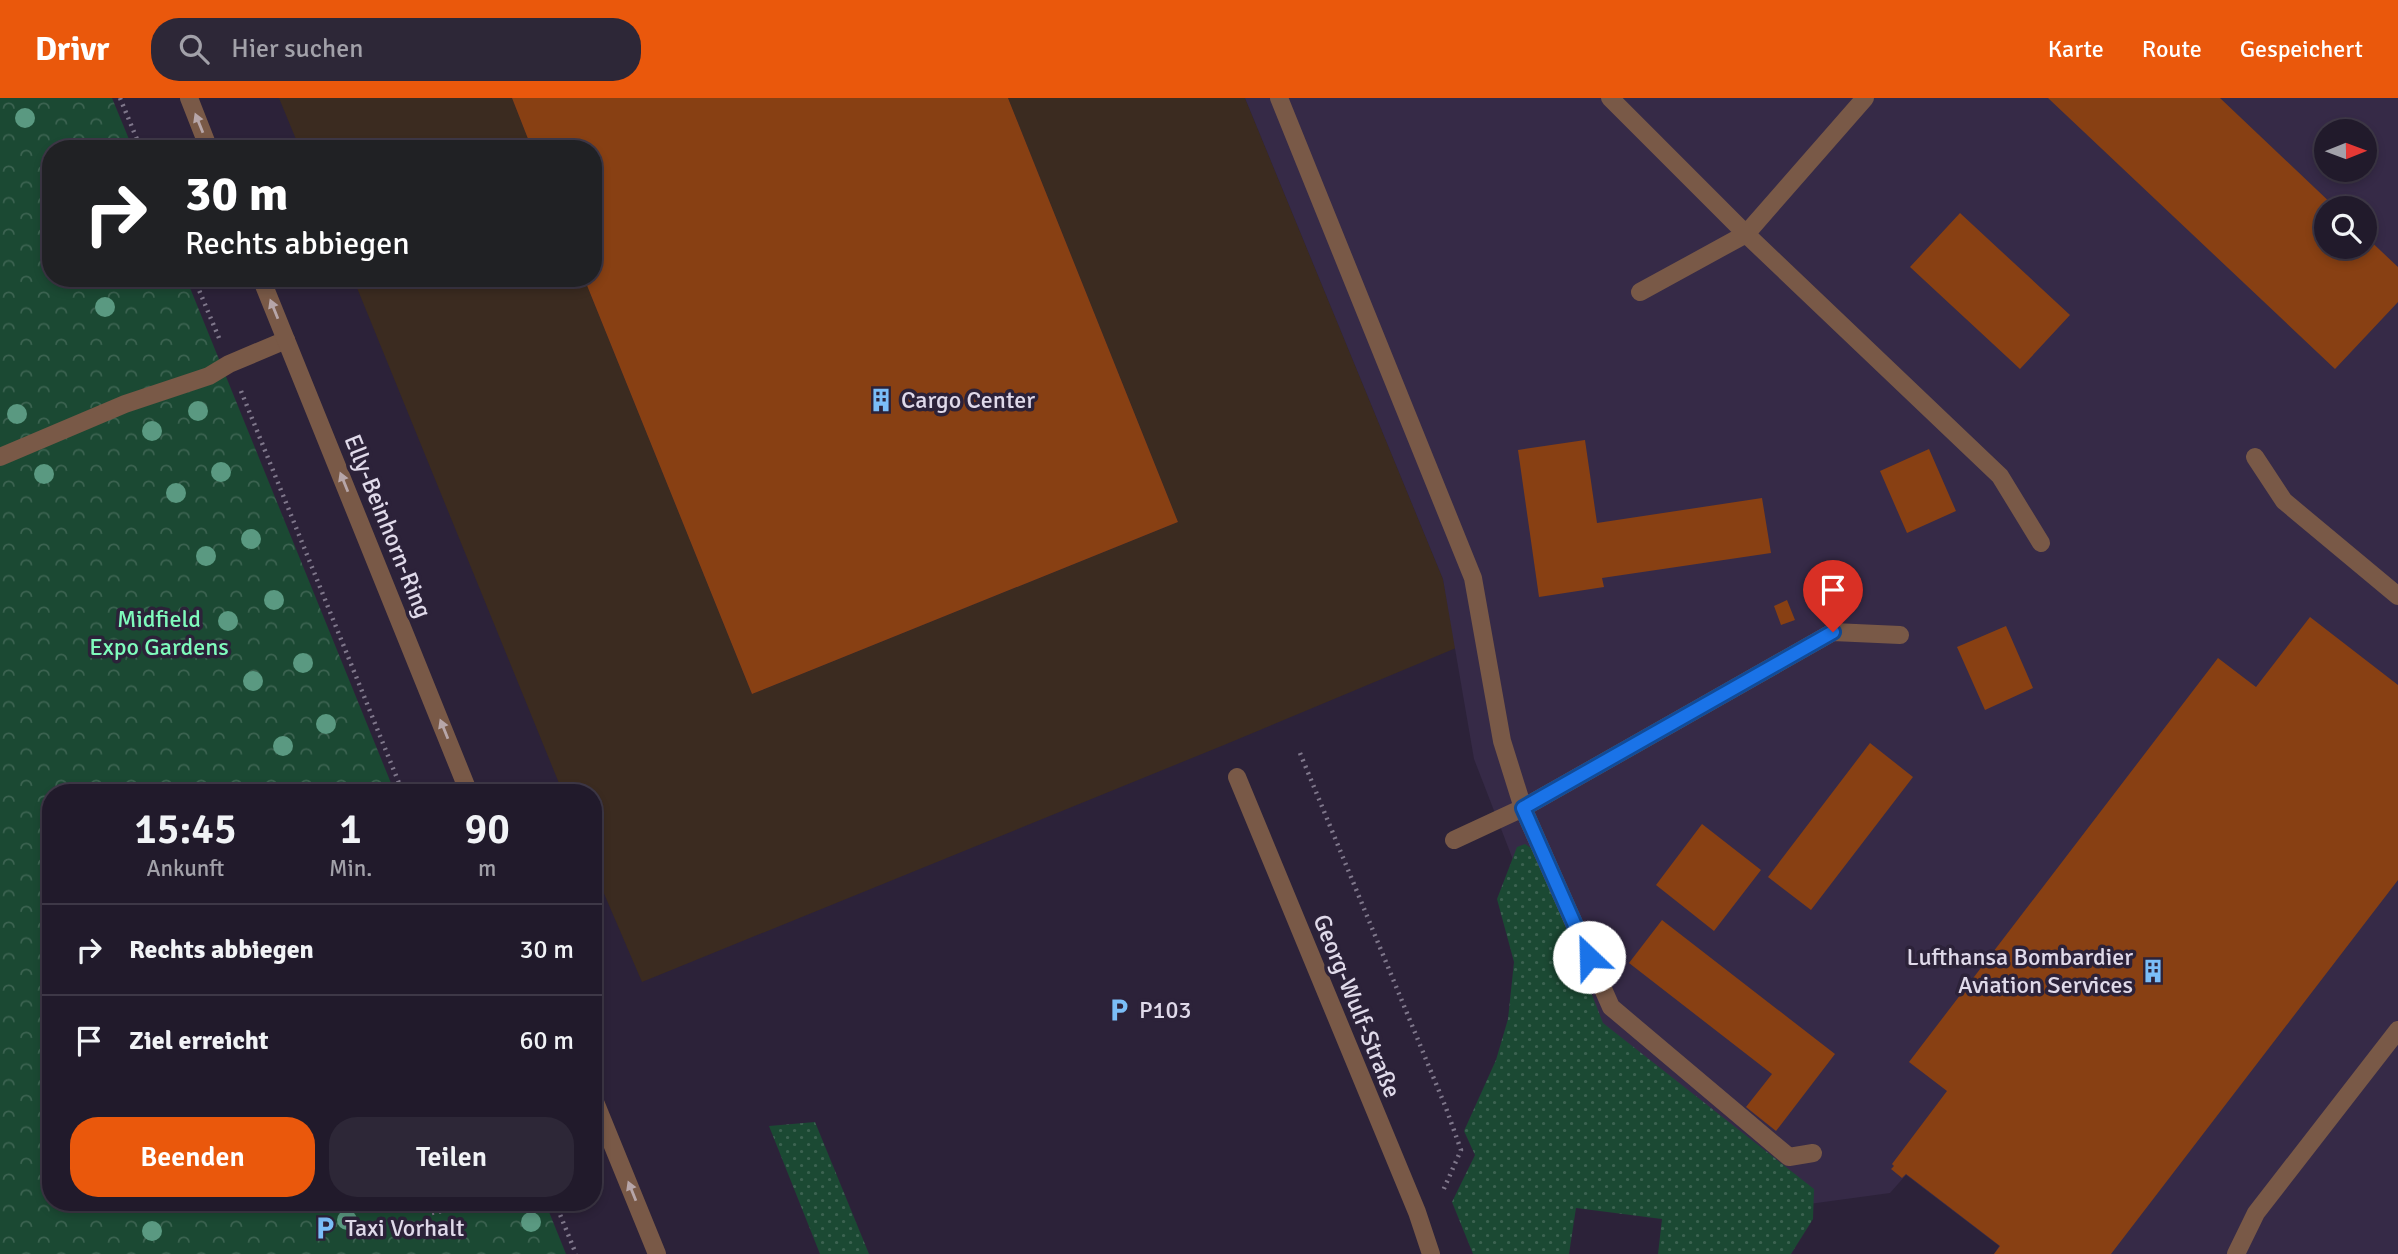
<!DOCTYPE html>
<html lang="de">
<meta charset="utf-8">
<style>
:root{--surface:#211a2b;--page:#2d2737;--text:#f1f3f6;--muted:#a2a1a9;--line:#3e3847;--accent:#ea580c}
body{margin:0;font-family:Signika,sans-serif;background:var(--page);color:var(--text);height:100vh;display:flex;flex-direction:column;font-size:26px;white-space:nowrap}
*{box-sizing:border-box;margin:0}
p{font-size:23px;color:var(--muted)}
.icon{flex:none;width:38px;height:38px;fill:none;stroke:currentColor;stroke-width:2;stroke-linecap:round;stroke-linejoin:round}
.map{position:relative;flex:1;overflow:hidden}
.details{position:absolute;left:42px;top:686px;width:560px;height:427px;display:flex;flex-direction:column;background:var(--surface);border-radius:28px;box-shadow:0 4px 10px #0003,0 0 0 2px var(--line)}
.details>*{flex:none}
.guide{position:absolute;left:42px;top:42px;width:560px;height:147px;border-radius:28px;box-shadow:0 4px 10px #0003,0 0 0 2px var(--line);background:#202124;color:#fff;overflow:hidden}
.needle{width:46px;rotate:89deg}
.fabs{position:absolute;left:2314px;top:21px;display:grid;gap:14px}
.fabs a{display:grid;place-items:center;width:63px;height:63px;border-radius:50%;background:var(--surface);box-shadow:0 4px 10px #0003,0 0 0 2px var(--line);font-size:35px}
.pin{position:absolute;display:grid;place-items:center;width:60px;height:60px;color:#fff;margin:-72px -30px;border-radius:50% 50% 50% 0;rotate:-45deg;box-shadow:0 0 7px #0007}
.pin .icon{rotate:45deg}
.me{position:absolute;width:77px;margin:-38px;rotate:336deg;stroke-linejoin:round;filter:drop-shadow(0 0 5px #0008)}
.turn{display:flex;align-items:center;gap:24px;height:147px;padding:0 28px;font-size:32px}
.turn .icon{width:91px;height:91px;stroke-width:2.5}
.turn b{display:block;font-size:49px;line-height:60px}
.eta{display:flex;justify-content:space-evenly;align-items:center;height:119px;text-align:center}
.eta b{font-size:42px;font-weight:600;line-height:49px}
.button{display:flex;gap:14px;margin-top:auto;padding:14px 28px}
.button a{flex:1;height:80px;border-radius:28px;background:var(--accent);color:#fff;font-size:28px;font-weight:600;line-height:80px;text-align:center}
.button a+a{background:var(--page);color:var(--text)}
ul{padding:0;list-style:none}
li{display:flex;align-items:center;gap:21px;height:91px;padding:0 28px;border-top:2px solid var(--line)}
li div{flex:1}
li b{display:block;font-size:26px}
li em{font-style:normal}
header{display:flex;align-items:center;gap:42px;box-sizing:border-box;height:98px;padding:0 35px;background:var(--accent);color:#fff}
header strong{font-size:33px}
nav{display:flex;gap:38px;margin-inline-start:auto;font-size:24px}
.search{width:490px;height:63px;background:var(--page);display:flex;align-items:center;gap:18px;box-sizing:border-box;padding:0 24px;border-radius:28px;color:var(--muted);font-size:26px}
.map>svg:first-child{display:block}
.commercial{fill:#3b2b20}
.built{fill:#362a47;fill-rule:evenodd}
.grass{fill:url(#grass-dots)}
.forest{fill:url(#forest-crowns)}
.building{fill:#884013}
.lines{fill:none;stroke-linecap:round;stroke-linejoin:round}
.path{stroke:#7f778b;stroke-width:4.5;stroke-dasharray:2 5;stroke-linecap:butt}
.service{stroke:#795947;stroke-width:18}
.minor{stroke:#795947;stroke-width:18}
.tertiary{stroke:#795947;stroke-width:18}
.tree{fill:#5a9981}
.oneway{fill:#b7a6a9}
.route-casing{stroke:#114b97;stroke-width:18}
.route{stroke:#1a73e8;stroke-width:12}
.labels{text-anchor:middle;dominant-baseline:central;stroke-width:7;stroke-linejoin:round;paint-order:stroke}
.poi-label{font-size:24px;fill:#e0daea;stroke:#2c2239;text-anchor:start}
.street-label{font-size:24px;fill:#e0daea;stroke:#2c2239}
.park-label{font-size:24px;fill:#7ffbbc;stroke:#2c2239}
</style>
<header>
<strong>Drivr</strong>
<div class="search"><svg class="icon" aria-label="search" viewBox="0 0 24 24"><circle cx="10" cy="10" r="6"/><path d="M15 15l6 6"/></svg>Hier suchen</div>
<nav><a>Karte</a><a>Route</a><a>Gespeichert</a></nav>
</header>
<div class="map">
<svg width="2398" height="1156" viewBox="0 0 2398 1156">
<defs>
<pattern id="grass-dots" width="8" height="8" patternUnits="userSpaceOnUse" patternTransform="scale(1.75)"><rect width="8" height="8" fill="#1b4933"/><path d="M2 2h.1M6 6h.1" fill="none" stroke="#3c6351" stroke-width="1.8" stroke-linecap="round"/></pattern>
<pattern id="forest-crowns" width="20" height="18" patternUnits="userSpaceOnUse" patternTransform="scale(1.75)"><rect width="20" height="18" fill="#1b4933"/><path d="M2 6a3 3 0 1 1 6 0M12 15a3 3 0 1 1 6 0" fill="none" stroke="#3c6351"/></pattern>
</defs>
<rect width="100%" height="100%" fill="#2c2239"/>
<path class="commercial" d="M279,0H512L532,51H300Z
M1008,0H1245L1443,481L1456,550L1224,647L642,884L593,770V695H563L353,180H584L752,596L1178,424Z"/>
<path class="built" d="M1245,0H2398V1156H1994L1999,1148L1906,1077L1890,1095L1758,1113L1612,1003L1534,816L1474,661L1443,481ZM2326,33H2364V72H2326ZM2326,110H2364V149H2326Z"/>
<path class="grass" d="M1525,746L1531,750L1560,815L1603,925L1814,1091L1813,1121L1791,1156H1658L1662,1121L1576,1110L1569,1156H1473L1452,1104L1475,1057L1464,1033L1496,962L1508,921L1514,864L1497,801L1517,749Z
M815,1024L869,1156H820L769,1028Z"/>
<path class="forest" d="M0,0H112L133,51H51V180H186L395,695H51V1104H545L566,1156H0Z"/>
<path class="building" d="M512,0H1008L1178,424L752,596L584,180H593V51H532Z
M2048,0H2220L2336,110H2326V149H2364V137L2398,169V204L2335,271Z
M1960,115L2070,217L2020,271L1910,169Z
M1585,342L1597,425L1762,400L1771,455L1602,480L1604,489L1539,499L1518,352Z
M1929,351L1956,413L1907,435L1880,373Z
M1787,502L1795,522L1781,527L1774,508Z
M2310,519L2398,587V782L2111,1156H1994L2000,1148L1906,1076L1902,1080L1891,1071L1894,1068L1892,1066L1947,993L1909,964L2218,560L2256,589Z
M2006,528L2033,590L1985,612L1957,549Z
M1870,645L1913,679L1811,812L1768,779Z
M1702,726L1761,772L1714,833L1656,787Z
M1662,822L1835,956L1776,1033L1746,1009L1772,976L1629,865Z"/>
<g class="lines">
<path class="path" d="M120,0L141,51
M194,180L219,240
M241,293L403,695
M1300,655L1446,1010L1461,1052L1442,1095
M555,1104L576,1156
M432,1115L454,1111L470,1104"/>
<path class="service" d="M1279,0L1473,480L1502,643L1523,710L1611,909L1789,1059L1813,1055
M1610,0L1746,136L2000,378L2041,445
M1640,194L1746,136L1865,0
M0,359L125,306L209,278L229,266L286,242
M2255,359L2284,403L2398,498
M1454,742L1523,710L1833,534L1900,537
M2236,1156L2256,1115L2398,932"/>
<path class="minor" d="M1237,679L1417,1114L1431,1156"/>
<path class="tertiary" d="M189,0L209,51
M261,180L469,695
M593,999L657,1156"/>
</g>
<g class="tree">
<circle cx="25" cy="20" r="10"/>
<circle cx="105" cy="209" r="10"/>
<circle cx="198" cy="313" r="10"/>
<circle cx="17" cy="316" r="10"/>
<circle cx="152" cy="333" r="10"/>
<circle cx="221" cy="374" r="10"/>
<circle cx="44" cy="376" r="10"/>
<circle cx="176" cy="395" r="10"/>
<circle cx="251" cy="441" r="10"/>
<circle cx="206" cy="458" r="10"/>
<circle cx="274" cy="502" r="10"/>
<circle cx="228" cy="523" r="10"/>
<circle cx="303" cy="565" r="10"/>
<circle cx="253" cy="583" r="10"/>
<circle cx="326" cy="626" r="10"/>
<circle cx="283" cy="648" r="10"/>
<circle cx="347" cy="1122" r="10"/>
<circle cx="531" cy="1124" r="10"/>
<circle cx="152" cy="1133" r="10"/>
</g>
<defs><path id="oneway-solid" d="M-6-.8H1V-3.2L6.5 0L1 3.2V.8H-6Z" transform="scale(1.75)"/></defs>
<g class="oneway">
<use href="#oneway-solid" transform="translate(199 25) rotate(-112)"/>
<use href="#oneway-solid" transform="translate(274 211) rotate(-112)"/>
<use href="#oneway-solid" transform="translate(344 384) rotate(-112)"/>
<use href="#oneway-solid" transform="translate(444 631) rotate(-112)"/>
<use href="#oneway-solid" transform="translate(632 1093) rotate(-112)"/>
</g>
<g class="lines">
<g class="route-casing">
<path id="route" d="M1589,859L1523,710L1833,534"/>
</g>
<use href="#route" class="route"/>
</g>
<defs>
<g id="building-bare" transform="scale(1.89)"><path d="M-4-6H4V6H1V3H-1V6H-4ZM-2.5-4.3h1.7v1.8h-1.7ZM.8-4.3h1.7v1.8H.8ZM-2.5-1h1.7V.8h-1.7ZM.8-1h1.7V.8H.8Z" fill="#7bbef8" stroke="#2c2239" stroke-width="2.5" paint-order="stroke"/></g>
<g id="parking-bare" transform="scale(1.89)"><path d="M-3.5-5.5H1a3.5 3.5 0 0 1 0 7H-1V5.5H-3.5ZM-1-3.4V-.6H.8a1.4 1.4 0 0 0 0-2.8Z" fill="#7bbef8" stroke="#2c2239" stroke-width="2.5" paint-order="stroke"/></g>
</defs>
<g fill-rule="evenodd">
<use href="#building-bare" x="881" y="302"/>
<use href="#building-bare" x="2153" y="873"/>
<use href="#parking-bare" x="1119" y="912"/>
<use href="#parking-bare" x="325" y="1130"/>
</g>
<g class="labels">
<g class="poi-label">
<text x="901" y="302">Cargo Center</text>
<text x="2133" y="859" text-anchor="end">Lufthansa Bombardier<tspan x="2133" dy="28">Aviation Services</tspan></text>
<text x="1139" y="912">P103</text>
<text x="345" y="1130">Taxi Vorhalt</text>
</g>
<g class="street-label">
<text transform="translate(388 428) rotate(68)">Elly-Beinhorn-Ring</text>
<text transform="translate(1357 908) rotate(68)">Georg-Wulf-Straße</text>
</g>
<g class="park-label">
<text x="159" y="521">Midfield<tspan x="159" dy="28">Expo Gardens</tspan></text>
</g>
</g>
</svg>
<div class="fabs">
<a><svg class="needle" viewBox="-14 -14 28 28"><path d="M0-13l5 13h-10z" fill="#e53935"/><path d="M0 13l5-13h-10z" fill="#a2a1a9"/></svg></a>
<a><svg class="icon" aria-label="search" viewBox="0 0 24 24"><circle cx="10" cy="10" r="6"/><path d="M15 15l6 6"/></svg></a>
</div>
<div class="pin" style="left:1833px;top:534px;background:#d93025"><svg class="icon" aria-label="arrive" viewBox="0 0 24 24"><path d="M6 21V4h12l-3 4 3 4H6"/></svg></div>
<svg class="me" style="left:1589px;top:859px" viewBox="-20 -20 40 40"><circle r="19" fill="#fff"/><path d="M0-13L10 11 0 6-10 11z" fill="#1a73e8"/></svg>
<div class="guide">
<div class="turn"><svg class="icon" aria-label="right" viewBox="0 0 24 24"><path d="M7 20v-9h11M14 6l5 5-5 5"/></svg><div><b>30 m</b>Rechts abbiegen</div></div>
</div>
<section class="details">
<div class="eta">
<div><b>15:45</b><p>Ankunft</p></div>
<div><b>1</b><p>Min.</p></div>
<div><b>90</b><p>m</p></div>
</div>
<ul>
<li><svg class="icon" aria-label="right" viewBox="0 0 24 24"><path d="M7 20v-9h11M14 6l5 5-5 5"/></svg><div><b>Rechts abbiegen</b></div><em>30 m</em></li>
<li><svg class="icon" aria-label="arrive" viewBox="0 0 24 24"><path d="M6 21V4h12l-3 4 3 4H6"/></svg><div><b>Ziel erreicht</b></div><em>60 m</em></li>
</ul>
<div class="button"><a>Beenden</a><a>Teilen</a></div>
</section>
</div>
